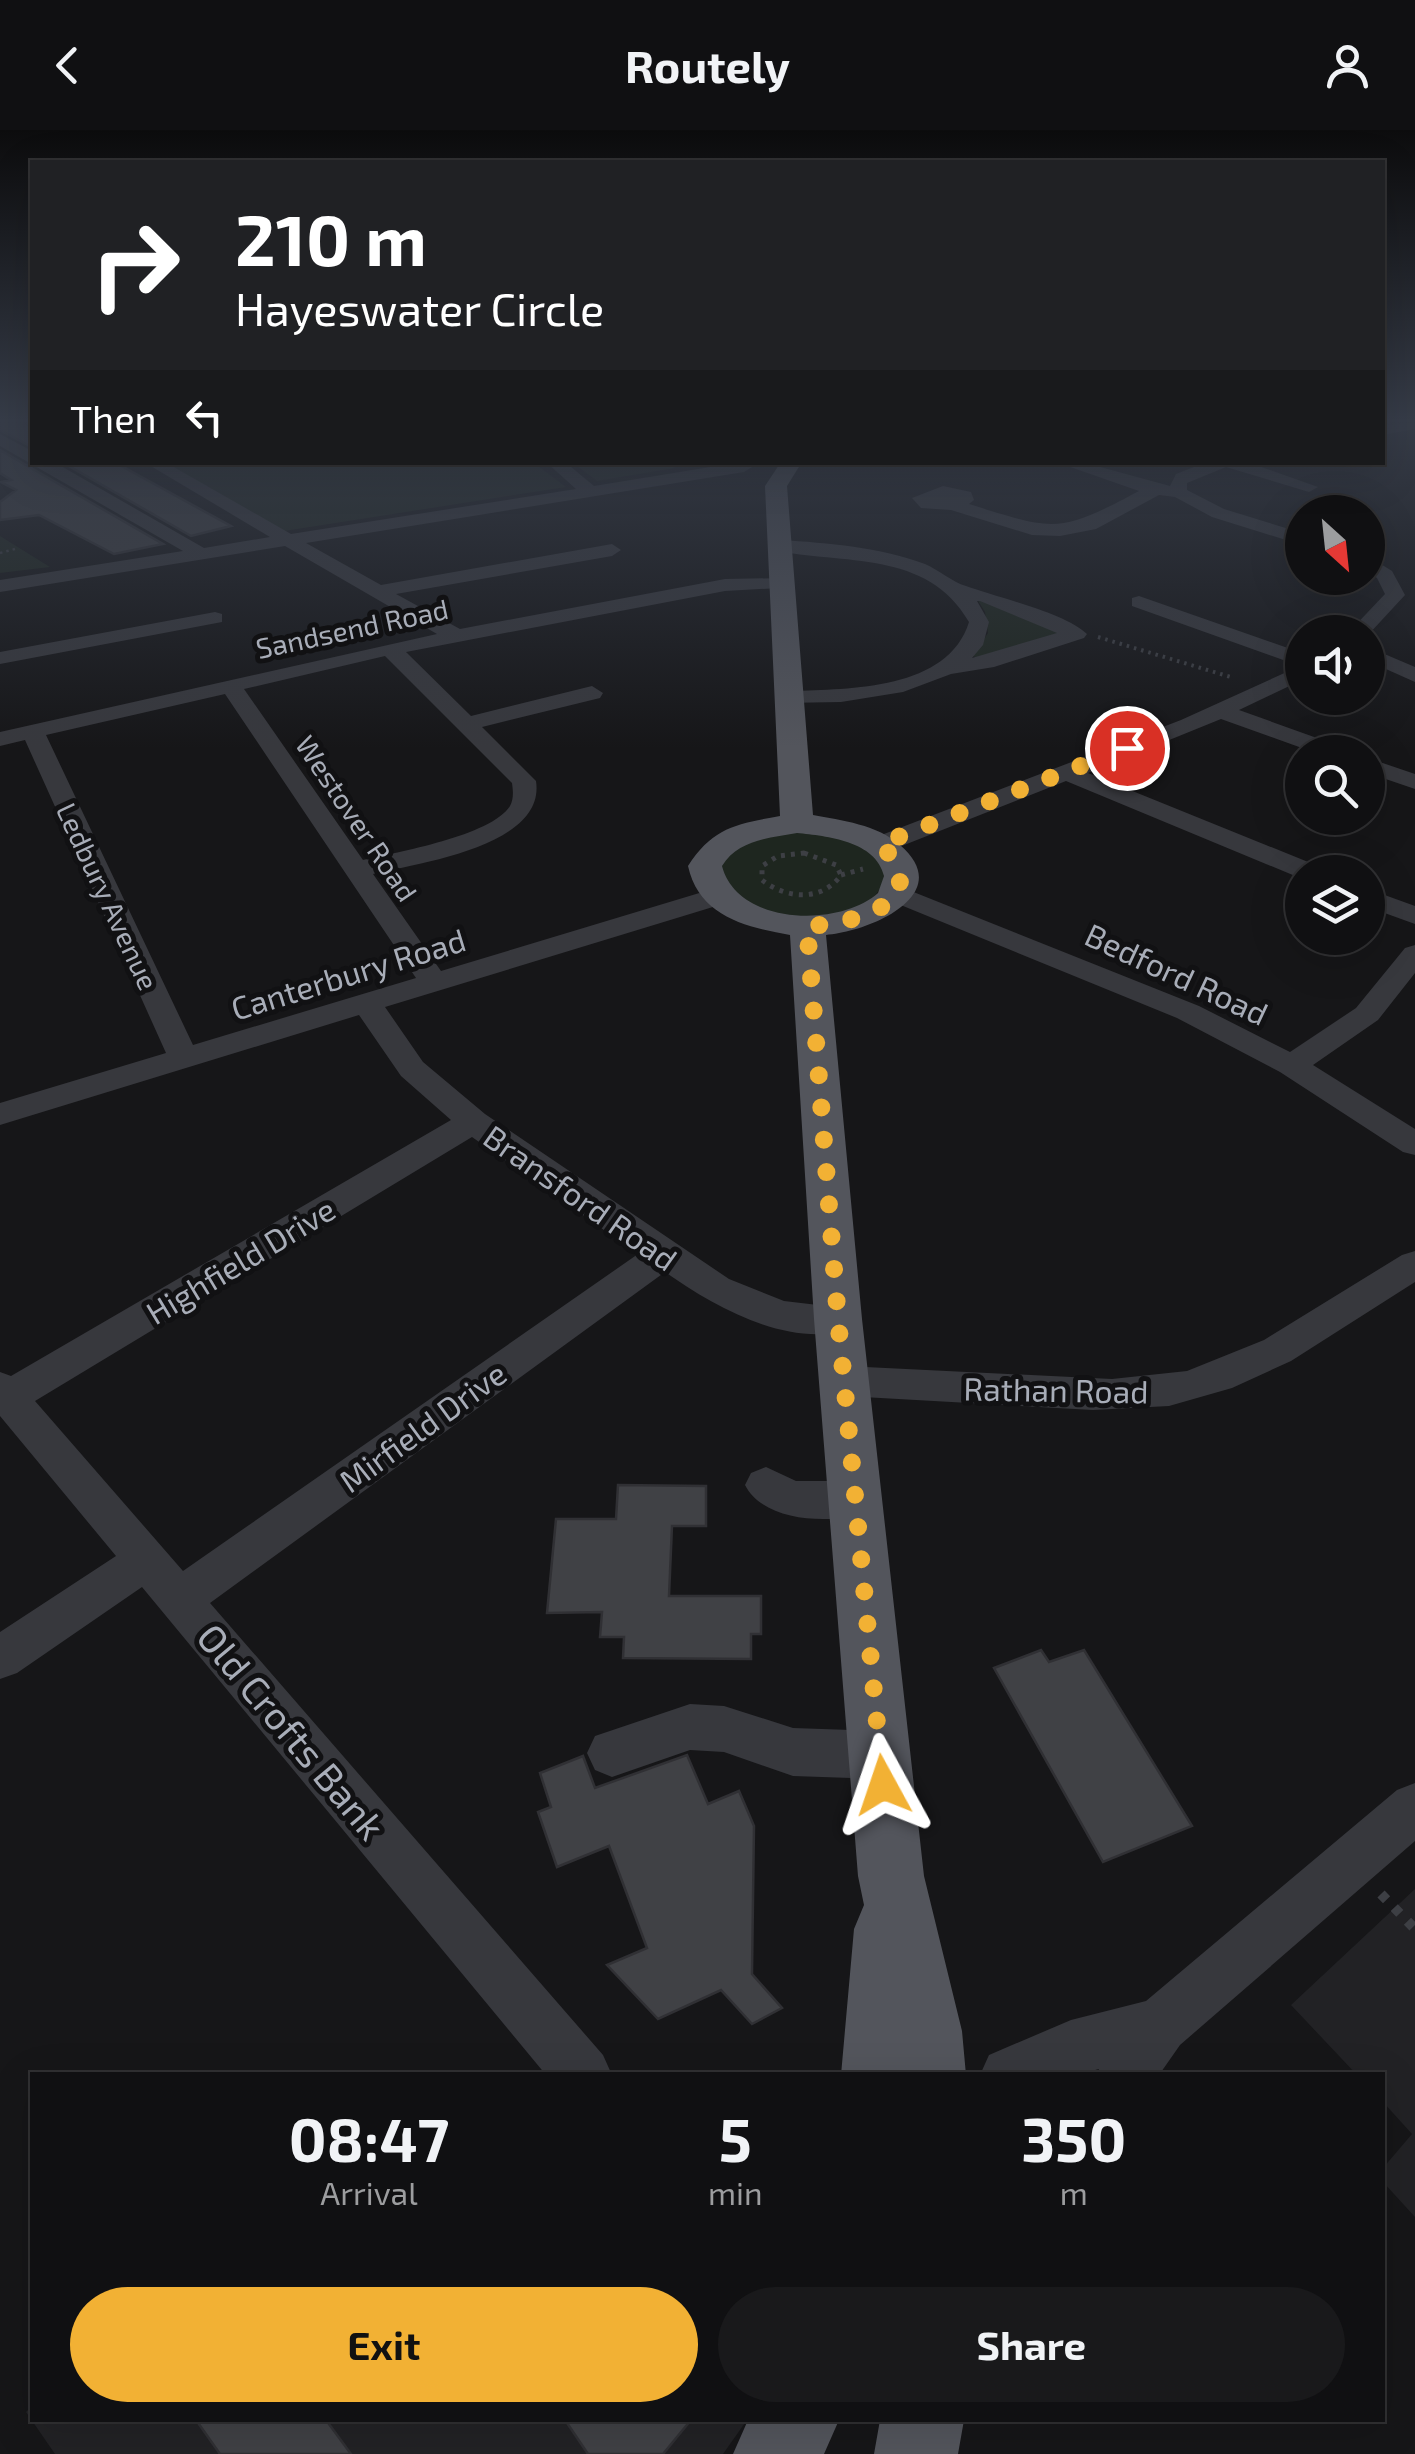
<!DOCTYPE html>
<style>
:root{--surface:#101012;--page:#19191b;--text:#f1f3f6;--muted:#9c9d9f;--line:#303032;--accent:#f2b134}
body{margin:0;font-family:"Exo 2",sans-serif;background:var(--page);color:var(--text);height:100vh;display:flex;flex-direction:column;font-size:38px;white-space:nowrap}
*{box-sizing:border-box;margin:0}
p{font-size:32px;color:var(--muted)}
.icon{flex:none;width:55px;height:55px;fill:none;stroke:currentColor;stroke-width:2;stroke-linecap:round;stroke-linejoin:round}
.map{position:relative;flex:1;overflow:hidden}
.drawer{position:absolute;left:30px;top:1942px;width:1355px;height:350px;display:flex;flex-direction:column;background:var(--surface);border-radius:0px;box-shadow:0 10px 40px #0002,0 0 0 2px var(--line)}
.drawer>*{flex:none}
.hud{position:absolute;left:30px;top:30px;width:1355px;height:305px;border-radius:0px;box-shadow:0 10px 40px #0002,0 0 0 2px var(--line);background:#202124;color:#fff;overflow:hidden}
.needle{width:65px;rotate:153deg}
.fabs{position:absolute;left:1285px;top:365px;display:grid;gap:20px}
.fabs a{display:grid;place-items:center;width:100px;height:100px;border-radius:50%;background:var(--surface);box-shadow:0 10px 40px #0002,0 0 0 2px var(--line);font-size:50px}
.pin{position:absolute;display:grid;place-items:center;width:85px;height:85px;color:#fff;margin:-42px;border:5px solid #fff;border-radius:50%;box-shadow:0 2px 10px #0007}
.me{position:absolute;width:110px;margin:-55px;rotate:355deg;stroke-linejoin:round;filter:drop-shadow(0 0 8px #0008)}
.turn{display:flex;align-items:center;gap:35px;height:210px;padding:0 40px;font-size:45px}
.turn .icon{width:130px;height:130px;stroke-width:2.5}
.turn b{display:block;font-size:70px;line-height:85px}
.then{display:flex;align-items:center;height:95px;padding:0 40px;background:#0003;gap:20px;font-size:38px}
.eta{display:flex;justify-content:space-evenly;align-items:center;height:170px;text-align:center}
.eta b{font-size:60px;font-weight:700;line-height:70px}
.action{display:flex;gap:20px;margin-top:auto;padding:20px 40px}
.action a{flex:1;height:115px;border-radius:60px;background:var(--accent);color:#111;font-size:40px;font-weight:700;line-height:115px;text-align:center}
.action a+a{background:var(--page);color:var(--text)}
header{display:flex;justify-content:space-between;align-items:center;height:130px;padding:0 40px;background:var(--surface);font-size:45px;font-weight:700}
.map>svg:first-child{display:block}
.built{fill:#222225}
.green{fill:#1e261f}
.building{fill:#404145;stroke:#303034;stroke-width:2.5}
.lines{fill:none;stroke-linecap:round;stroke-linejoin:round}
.path-far3{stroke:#3d3f44;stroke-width:2.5;stroke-dasharray:2.5 4;stroke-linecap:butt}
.path-far2{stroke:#3d3f44;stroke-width:4;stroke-dasharray:2.5 5;stroke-linecap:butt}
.path-far1{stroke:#3d3f44;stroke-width:5;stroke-dasharray:4 6;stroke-linecap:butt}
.path{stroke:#3d3f44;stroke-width:10;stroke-dasharray:8 11;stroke-linecap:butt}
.minor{fill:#37383d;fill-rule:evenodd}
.major{fill:#53555c;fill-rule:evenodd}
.route{stroke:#f2b134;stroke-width:18;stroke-dasharray:0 32.4}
.labels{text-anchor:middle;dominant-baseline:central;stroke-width:10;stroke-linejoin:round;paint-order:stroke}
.far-street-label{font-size:28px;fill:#a8adb8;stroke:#111113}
.street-label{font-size:32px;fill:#a8adb8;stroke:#111113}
.near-street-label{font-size:38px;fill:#a8adb8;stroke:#111113}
</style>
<header><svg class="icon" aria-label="back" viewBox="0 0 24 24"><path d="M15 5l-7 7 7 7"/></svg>Routely<svg class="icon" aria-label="person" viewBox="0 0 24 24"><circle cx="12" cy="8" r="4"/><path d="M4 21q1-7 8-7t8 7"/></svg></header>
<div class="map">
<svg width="1415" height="2324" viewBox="0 0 1415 2324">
<rect width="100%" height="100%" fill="#161618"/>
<path class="built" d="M1415,1759V2087L1383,2052V2038L1412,2004L1383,1972L1382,1945H1357L1291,1875Z
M32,2276V2290H747L723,2324H55L26,2282Z"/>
<path class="green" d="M177,332L534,333L566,357L278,402L162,336Z
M573,333H668L675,338L597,351Z
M0,406L50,437L0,443Z
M977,469L1063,503L977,528L973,526L988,503L985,482Z
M812,700L858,713L884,736C889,784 822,791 786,786C769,784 751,774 734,768L718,739C735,704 778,703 812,700Z"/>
<path class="building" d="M0,293H19L32,300V317L0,300Z
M0,320L163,414L114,424L39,385L0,390V372L16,360L1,352L11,350L0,343Z
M62,332H114L231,396L191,406Z
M618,1355L706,1356V1396H672L669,1466H761V1504H751V1529L623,1528L624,1507H600L602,1482L547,1483L556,1389H616Z
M1041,1520L1049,1532L1084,1520L1192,1696L1103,1732L994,1538Z
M687,1625L708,1674L739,1661L754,1696L752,1844L782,1878L752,1894L721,1860L658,1889L607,1835L647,1818L609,1716L557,1737L538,1682L551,1677L540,1643L583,1626L595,1658Z
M196,2290H326L351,2324H220Z
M565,2290H691L663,2324H588Z"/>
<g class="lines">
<path class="path-far3" d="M0,423L15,419"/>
<path class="path-far2" d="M1098,507L1234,548"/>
<path class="path-far1" d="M804,723L836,735L841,745C822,772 786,769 762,750V736L778,726Z
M841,745L863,739"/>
<path class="path" d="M1381,1764L1415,1799"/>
<path class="minor" d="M1415,293V299L1382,305V295Z
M0,304L32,321V332H54L204,418L270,407L144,332H165L291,404L576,359L546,332H565L594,356L741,332L752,337L744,342L306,413L381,455L612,414L621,420L612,426L396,464L460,499L725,449L787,448L790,452L780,458L725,461L406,522L471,586L592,556L603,563L600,568L482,597L536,651C546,716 419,733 373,744L441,841L706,761H726L730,767L726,773L385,877L423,932L485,984L729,1149L784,1171L852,1179L857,1189L852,1199C788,1219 715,1177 665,1142L210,1473L603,1925L612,1945H546L142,1457L17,1543L0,1549V1502L116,1426L0,1286V1242L11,1246L451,990L401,946L359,885L0,995V973L166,923L25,610L0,616V602L437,504L285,416L0,462V450L183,421L0,316ZM385,526L512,653C513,660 514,669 510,676C491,706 397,722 363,730L244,559ZM225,564L416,848L193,915L46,605ZM472,1007L638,1124L183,1441L35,1271Z
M1056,332H1082L1170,356L1176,344L1207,332H1247L1318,357L1309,362L1226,337L1187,353V360L1224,379L1302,403V415L1212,387L1175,367L1159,365L1096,399L1060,406L1032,405L951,380L921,378L912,368L943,356L971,362L974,370L969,374C1055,401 1059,404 1139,361Z
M780,410C829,413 879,417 925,434C939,440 952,452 966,456C996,467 1066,483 1087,504L1084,508L994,537L951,544L903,562L841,572L783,573L780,568L783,563L791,561C850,559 948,560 969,492C927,419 843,435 773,420L771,416ZM977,471H980L1057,503L972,528L983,515L989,492Z
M1368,426L1392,441L1405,465L1368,505L1349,502L1385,464L1377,448L1368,441Z
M1139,466L1302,523V550L1239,580L1342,617L1346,622H1313L1221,589L1088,643L1318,736L1322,742H1302L1300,748L1066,651L889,721H871L867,715L871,709L1181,590L1300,536L1132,476V468Z
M215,482L222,484V492L0,534V522Z
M1368,517L1415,537V552L1368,531Z
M1368,628L1415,644V659L1368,643Z
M896,755L1199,876L1290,922L1356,878L1405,818L1415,815V843L1378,890L1313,935L1415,999V1025L1403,1022L1280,942L1177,888L886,769L882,763L886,757Z
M1368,759L1415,776V794L1368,777Z
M1415,1121V1152L1291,1231L1232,1258L1169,1276L1093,1280L845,1266L831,1262L825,1251L831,1240L845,1236L1112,1249L1187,1241L1264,1210L1402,1125Z
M766,1337L796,1351H856L871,1356L877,1369L871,1382C835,1394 765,1394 745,1355L751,1343Z
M690,1574L724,1576L793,1598L880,1601L897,1608L905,1625L897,1642L880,1649L793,1646L724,1622L690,1620L612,1647L595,1640L587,1623L595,1606Z
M1415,1653V1711L1180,1915L1159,1945H1096L1099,1939L1076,1945H980L989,1925L1071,1890L1146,1871L1397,1660Z"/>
<path class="major" d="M781,332H802L787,356L813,685C841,690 878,695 900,715C958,765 868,802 826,805L862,1189L924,1746L962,1901L966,1945H841L854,1799L864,1775L858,1746L814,1189L790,805C745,797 699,786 688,736C713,697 737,694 780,686L765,356ZM797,703C827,706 876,711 884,746L878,763C839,798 737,795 722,736C738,710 769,708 797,703Z
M748,2290H839L824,2324H733Z
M880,2290H964L958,2324H874Z"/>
</g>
<linearGradient id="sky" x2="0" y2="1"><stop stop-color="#0c0c0d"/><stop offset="0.47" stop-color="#363c48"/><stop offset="1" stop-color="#363c48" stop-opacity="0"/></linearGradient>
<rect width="1415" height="618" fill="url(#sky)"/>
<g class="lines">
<path class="route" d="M883,1655L838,1189L807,796C853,794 939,772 880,714L1127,618"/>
</g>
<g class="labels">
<g class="far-street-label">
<text transform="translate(352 498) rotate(-12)">Sandsend Road</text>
<text transform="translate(357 688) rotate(56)">Westover Road</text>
<text transform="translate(108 766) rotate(65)">Ledbury Avenue</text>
</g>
<g class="street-label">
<text transform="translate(348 843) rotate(-17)">Canterbury Road</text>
<text transform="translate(1177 843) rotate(25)">Bedford Road</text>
<text transform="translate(581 1067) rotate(35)">Bransford Road</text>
<text transform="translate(240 1130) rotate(-31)">Highfield Drive</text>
<text transform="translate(1056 1259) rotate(1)">Rathan Road</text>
<text transform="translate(422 1296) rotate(-36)">Mirfield Drive</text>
</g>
<g class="near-street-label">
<text transform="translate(292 1601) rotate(50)">Old Crofts Bank</text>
</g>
</g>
</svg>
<div class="fabs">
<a><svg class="needle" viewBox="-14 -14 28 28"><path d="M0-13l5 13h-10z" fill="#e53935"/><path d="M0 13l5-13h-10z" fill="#9c9d9f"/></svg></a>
<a><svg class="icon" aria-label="sound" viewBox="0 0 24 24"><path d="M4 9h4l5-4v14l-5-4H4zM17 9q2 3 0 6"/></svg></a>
<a><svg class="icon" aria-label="search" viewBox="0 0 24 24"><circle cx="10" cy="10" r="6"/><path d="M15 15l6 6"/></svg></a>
<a><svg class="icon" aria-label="layers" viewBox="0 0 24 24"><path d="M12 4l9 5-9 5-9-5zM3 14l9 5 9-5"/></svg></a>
</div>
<div class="pin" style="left:1127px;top:618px;background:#d93025"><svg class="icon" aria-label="arrive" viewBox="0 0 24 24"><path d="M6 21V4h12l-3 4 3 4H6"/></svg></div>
<svg class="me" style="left:883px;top:1655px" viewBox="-20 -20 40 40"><path d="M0-17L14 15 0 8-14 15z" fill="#f2b134" stroke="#fff" stroke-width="4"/></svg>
<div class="hud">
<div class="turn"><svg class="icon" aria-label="right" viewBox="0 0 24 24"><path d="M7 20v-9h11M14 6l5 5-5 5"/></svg><div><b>210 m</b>Hayeswater Circle</div></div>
<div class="then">Then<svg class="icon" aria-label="left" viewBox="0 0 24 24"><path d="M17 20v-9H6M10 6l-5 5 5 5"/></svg></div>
</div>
<section class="drawer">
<div class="eta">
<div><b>08:47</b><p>Arrival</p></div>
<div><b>5</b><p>min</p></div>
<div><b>350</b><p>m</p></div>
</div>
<div class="action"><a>Exit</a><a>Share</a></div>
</section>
</div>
